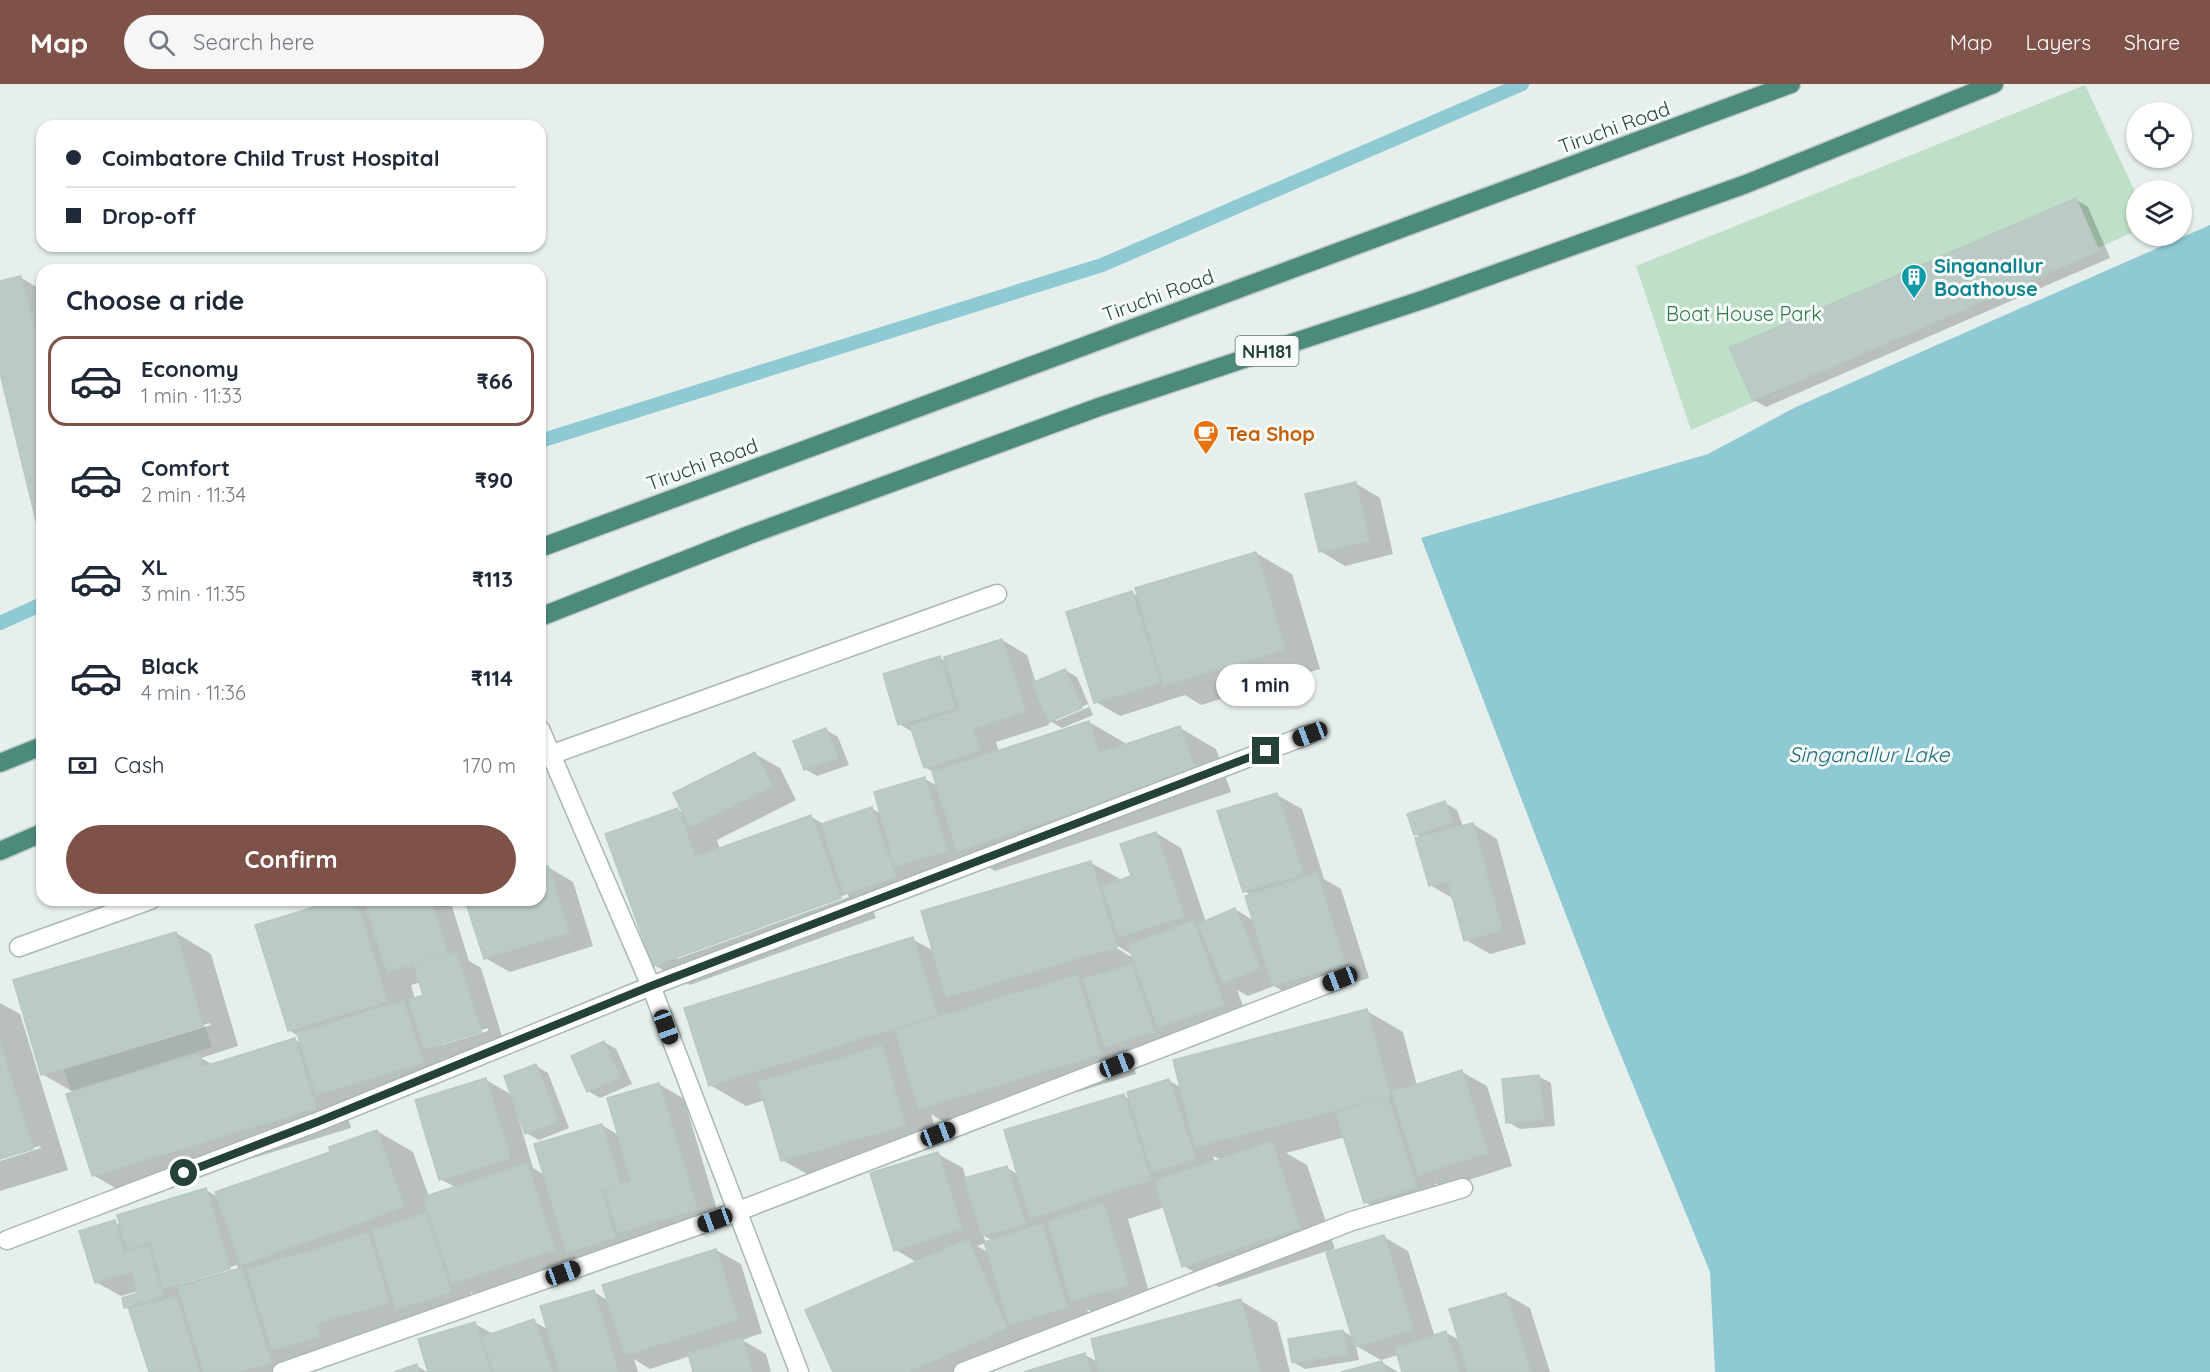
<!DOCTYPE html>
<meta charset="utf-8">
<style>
:root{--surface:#fff;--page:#f6f6f7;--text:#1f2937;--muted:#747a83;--line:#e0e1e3;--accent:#7f5249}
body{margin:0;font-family:Quicksand,sans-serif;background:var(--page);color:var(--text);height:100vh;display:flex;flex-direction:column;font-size:22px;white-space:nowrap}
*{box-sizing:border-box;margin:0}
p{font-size:20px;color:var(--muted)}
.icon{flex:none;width:33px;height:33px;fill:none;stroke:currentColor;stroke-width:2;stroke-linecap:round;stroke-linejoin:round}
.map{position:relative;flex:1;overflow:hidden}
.side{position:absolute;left:36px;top:180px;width:510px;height:642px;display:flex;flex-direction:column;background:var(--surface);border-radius:18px;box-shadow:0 2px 4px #0004}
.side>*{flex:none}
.hud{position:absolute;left:36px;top:36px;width:510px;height:132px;border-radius:18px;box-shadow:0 2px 4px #0004;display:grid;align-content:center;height:132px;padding:0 30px;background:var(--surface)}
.controls{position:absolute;left:2126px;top:18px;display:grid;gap:12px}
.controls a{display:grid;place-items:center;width:66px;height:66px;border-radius:50%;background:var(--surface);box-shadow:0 2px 4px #0004;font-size:30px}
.end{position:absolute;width:27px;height:27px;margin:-14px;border:8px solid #24423a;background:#fff;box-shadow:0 0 0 3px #fff}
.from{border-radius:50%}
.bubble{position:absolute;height:42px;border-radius:21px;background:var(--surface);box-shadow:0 2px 4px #0004;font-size:20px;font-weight:800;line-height:42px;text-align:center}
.car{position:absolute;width:18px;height:36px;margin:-18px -9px;border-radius:8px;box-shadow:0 0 4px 2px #0007;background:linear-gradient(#222 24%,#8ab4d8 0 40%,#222 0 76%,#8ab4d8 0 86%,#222 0)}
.hud b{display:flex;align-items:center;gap:21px;height:57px;font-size:22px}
.hud b+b{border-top:2px solid var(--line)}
.hud i{width:15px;height:15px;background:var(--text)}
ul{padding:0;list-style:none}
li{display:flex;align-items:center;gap:18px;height:90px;margin:0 12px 9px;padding:0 18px;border:3px solid transparent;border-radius:18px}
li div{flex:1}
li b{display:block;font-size:22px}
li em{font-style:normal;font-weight:800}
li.selected{border-color:var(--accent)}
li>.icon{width:54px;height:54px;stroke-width:1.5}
h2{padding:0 30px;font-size:27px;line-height:72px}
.pay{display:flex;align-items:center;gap:15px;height:66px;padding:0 30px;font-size:22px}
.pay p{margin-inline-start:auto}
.action{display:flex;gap:12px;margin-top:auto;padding:12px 30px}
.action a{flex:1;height:69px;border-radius:36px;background:var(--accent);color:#fff;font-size:24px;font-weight:800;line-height:69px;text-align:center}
header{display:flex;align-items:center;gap:36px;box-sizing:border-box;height:84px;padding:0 30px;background:var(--accent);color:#fff}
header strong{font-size:28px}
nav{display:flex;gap:33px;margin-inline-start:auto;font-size:21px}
.search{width:420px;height:54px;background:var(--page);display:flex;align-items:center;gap:15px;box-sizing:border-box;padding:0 21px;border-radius:33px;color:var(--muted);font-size:22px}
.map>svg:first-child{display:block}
.built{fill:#d4dfda}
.green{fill:#bfe0c8}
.water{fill:#8ec9d4}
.shadow{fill:#0003;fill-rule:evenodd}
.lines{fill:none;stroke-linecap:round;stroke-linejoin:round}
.stream{stroke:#8ec9d4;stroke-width:14}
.building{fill:#bbcac4;stroke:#b8c9c2;stroke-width:1.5}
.minor-casing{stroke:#a8b8b2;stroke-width:21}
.trunk-casing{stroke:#c2cac8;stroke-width:21}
.minor{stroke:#fff;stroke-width:18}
.trunk{stroke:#4c8a7c;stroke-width:18}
.route{stroke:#24423a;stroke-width:8}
.labels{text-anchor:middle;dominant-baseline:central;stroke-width:6;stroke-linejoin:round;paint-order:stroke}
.shield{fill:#f7fbf9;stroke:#637a73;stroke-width:1.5}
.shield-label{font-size:18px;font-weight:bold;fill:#24423a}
.street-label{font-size:20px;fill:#24423a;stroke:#f7fbf9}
.culture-label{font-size:20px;font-weight:bold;fill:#0d838f;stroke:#f7fbf9;text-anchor:start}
.park-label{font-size:20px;fill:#2d7a4b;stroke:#f7fbf9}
.food-label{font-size:20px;font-weight:bold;fill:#c56008;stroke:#f7fbf9;text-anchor:start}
.water-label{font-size:21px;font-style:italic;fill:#1c6f80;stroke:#f7fbf9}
</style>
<header>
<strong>Map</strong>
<div class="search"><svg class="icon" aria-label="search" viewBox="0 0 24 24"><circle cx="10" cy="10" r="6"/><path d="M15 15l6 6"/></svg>Search here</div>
<nav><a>Map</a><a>Layers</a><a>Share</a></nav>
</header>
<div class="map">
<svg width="2210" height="1288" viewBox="0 0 2210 1288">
<rect width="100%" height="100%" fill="#e6efeb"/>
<!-- built -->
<polygon class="built" points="175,858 212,963 71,1007 39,907"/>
<!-- green -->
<polygon class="green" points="2085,1 2136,110 2136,147 1691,346 1636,182"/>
<!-- water -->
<polygon class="water" points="2210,141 2210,1288 1715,1288 1710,1188 1606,935 1421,454 1708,370 1796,323"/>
<!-- shadow -->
<g class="shadow">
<polygon points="2076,116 2088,123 2110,174 1766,323 1754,316"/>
<polygon points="21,194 42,206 42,449 0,283 0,199"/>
<polygon points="1355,399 1380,414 1393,470 1345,482 1320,467"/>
<polygon points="1256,469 1292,490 1320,585 1201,621 1185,611 1120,632 1096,618 1132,509 1139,513"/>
<path d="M1002,556L1027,571L1036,599L1065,586L1077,593L1093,631L1062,644L1048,636L1049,641L996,658L999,668L1089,638L1125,659L1126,662L1180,644L1216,665L1231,708L995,787L968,771L971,781L921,795L914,791L920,807L872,823L876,834L690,901L654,881L678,726L685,730L755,670L780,684L796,716L717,756L720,766L811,733L825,741L872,725L882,730L925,695L938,702L933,688L925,683L913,648L899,640L940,574L947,578ZM1088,620L1089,623L1056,637V634ZM848,810L849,813L677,875V871Z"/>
<polygon points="826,646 838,653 849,681 817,692 805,685"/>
<path d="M1277,711L1302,725L1324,795L1341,805L1369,894L1299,916L1274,902L1248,912L1237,906L1248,935L1132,976L1136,990L956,1045L931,1030L940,1061L818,1096L782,1076L765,1016L746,1022L710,1001L912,855L934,867L1091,779L1122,796L1132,793L1156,749L1181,764L1206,838L1235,825L1254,837L1251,811L1244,807ZM1111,858L1133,871V874L1110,860Z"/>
<polygon points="1445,719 1457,726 1463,743 1473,740 1497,755 1526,860 1490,870 1466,856 1454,815 1430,801 1423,754 1415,750"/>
<polygon points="548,783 573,798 593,862 510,888 485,874 467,816 540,816 540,786"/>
<path d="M342,816H360L367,820L365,816H450L469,877L481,884L505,962L450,979L442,974L447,992L345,1023L351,1044L129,1112L93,1091L75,1009L42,990L176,849L211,870L238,962L201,974L213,981L295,956L302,960L300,953L289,946ZM421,898L425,912L415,915L411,901ZM210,939L211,941L67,984V981ZM488,944V947L442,961V958Z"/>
<polygon points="0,919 20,930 68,1086 0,1107 0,1077 41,1064 40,1062 0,1074"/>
<path d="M1367,927L1403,948L1417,1002L1462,988L1487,1002L1512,1082L1444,1104L1435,1099L1441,1116L1390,1132L1365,1118L1345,1053L1286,1069L1307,1081L1335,1165L1329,1167L1330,1169L1384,1153L1408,1167L1435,1253L1446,1249L1461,1257L1505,1210L1530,1224L1550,1288H1404L1398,1271L1381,1276L1356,1262L1359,1276L1305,1285L1293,1278L1343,1247L1354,1254L1327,1167L1219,1203L1184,1182L1165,1123L1128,1135L1151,1215L1097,1231L1087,1225L1091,1237L1042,1265L989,1288H835L918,1179L896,1166L938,1070L963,1084L966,1095L1007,1084L1019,1091L1124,1012L1131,1016L1169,997L1182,1004ZM1213,1072L1222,1076L1215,1079ZM983,1151L993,1157L986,1159ZM986,1159L989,1169L977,1162Z"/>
<polygon points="604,958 616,965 632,1000 600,1014 588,1007"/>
<path d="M536,982L548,989L569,1044L539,1056L526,1049L518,1026H516L533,1084L546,1092L601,1041L619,1051L659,1000L684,1015L721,1139L489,1219L470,1208L474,1222L351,1260L355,1272L309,1286L289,1275L293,1288H150L131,1226L125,1223L140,1210L139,1207L121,1212L96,1198L115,1138L122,1142L206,1106L218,1113L332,1069L377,1047L413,1068L429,1113L457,1104L440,1095L486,996L512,1011ZM237,1181L238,1184L182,1200V1197Z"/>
<polygon points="1538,992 1551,999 1555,1042 1520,1045 1508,1038"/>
<polygon points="716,1166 741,1180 762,1249 742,1256 766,1270 771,1288 695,1288 690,1272 650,1285 634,1275 638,1288 429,1288 475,1240 493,1250 533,1237 549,1246 594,1208 609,1217"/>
<polygon points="1241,1217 1277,1238 1290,1288 1029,1288 1085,1271 1098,1278"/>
<polygon points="1381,1278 1398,1288 1347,1288"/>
<polygon points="417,1282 427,1288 399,1288"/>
</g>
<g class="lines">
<!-- stream -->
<g class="stream">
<polyline points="540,357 1102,181 1522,0"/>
<polyline points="0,539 42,520"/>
</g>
</g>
<!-- building -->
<g class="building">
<polygon points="2076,114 2099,167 1753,317 1729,264"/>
<polygon points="21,192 42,276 42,448 39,449 0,289 0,197"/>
<polygon points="1356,398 1369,457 1319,468 1305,410"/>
<polygon points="1256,468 1285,565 1164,601 1135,504"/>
<polygon points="1132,507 1160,598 1094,619 1066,528"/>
<polygon points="1002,555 1025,627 972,644 980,666 924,684 910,642 960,626 944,573"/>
<polygon points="940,572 955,624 898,641 883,590"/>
<polygon points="1065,585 1082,624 1049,638 1032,599"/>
<polygon points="1089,637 1099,669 1180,642 1196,688 957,767 932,688"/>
<polygon points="826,644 838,674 804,686 793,657"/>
<polygon points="755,668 772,702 690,743 673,709"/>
<polygon points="925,693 947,767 895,782 874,708"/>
<polygon points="1277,709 1303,790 1243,808 1217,727"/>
<polygon points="1445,717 1452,738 1414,751 1407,730"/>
<polygon points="872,723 896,793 844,810 821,740"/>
<polygon points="678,724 695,773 811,731 841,814 653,882 605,750"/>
<polygon points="1473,739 1502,846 1464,857 1448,797 1429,802 1415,754"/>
<polygon points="1156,748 1184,832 1119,853 1102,802 1131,792 1120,760"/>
<polygon points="1091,777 1117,863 946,913 921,827"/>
<polygon points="548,782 569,848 484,875 465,816 540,816 540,784"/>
<polygon points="1317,789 1345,880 1273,902 1245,812"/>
<polygon points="337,816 356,816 387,917 288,947 255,841"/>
<polygon points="364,816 431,816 447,869 387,888"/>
<polygon points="1235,824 1260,884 1223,899 1198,840"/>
<polygon points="1193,837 1224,921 1158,944 1128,861"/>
<polygon points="176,848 203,942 41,991 13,896"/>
<polygon points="913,853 937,931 709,1002 684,924"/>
<polygon points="456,868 481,948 424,965 409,916 423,911 414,881"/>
<polygon points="1132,880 1154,948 1105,963 1083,895"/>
<polygon points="1077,891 1101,970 919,1025 895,946"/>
<polygon points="404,917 423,978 316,1011 297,949"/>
<polygon points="1367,925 1390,1012 1195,1063 1173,976"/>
<polygon points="295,954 316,1024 92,1092 66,1010 198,970 202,983"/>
<polygon points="604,957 620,993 587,1008 571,972"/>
<polygon points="0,959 33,1065 0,1075"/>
<polygon points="882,962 905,1041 781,1077 758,998"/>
<polygon points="536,980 558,1037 525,1050 504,992"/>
<polygon points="1462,986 1488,1069 1418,1091 1392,1008"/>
<polygon points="1539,991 1544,1035 1506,1039 1502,995"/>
<polygon points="486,994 510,1074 439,1096 415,1016"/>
<polygon points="1169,995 1195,1074 1152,1088 1127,1008"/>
<polygon points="659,999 697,1125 618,1149 604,1105 631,1097 607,1014"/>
<polygon points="1124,1010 1151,1096 1030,1134 1004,1046"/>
<polygon points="1388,1013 1417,1103 1364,1119 1336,1029"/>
<polygon points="602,1040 620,1099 601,1105 615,1153 567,1168 534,1060"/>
<polygon points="377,1046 404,1123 241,1181 215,1108 330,1068 329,1063"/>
<polygon points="1272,1058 1300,1144 1182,1183 1155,1097"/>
<polygon points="938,1068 962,1145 894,1167 870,1089"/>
<polygon points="527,1079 555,1165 452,1199 423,1113"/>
<polygon points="1007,1082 1025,1140 982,1152 964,1094"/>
<polygon points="206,1104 230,1185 164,1204 150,1158 127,1165 117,1131"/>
<polygon points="1104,1120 1128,1201 1071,1217 1048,1137"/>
<polygon points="426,1129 451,1208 396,1225 372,1146"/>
<polygon points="115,1136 124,1169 148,1162 163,1212 124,1224 122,1214 138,1209 132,1188 95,1199 79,1147"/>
<polygon points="1042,1140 1067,1223 1010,1241 984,1158"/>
<polygon points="368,1149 389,1218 316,1240 320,1252 272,1266 247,1186"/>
<polygon points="1384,1151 1413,1245 1355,1263 1326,1169"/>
<polygon points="968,1155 1007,1244 907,1288 833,1288 805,1226"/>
<polygon points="716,1165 738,1235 625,1271 602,1201"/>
<polygon points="242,1184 271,1278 239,1288 204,1288 178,1204"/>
<polygon points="594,1206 618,1288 560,1288 540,1222"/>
<polygon points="1506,1209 1530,1286 1523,1288 1468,1288 1449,1225"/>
<polygon points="176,1212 199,1288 149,1288 129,1226"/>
<polygon points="1241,1215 1260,1288 1099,1288 1091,1255"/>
<polygon points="534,1235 552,1288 494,1288 482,1253"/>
<polygon points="475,1238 490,1288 428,1288 418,1255"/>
<polygon points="1343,1246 1347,1270 1292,1279 1288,1255"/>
<polygon points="1446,1247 1459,1288 1402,1288 1395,1264"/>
<polygon points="742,1254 752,1288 693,1288 688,1269"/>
<polygon points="1085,1269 1091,1288 1024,1288"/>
<polygon points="1382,1277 1385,1288 1341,1288"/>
<polygon points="417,1280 419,1288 394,1288"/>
</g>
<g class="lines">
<defs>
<g id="minor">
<polyline points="540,645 651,902 799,1288"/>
<polyline points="542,674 997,510"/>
<polyline points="19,863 150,816"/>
<polyline points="7,1156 317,1038 651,902 1310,650"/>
<polyline points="282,1288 736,1128 1340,895"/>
<polyline points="963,1288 1352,1137 1463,1104"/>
</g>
<g id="trunk">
<polyline points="540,464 1791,0"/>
<polyline points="540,533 749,451 1099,323 1425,215 1746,100 1994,0"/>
<polyline points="0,679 42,662"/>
<polyline points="0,767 42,749"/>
</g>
</defs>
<!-- minor casing -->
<use href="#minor" class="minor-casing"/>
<!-- trunk casing -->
<use href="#trunk" class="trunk-casing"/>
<!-- minor -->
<use href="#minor" class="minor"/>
<!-- trunk -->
<use href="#trunk" class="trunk"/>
</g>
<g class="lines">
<!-- route -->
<polyline class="route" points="184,1089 317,1038 651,902 1266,667"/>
</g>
<!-- icons -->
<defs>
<symbol id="building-pin" viewBox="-11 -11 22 30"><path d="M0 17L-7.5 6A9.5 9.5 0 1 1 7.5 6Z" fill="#0f9aa8" stroke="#f7fbf9"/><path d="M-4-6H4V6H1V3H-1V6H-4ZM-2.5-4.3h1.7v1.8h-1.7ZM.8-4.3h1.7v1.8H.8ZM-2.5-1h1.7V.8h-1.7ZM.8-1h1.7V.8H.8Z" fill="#fff"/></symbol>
<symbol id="cafe-pin" viewBox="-11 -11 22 30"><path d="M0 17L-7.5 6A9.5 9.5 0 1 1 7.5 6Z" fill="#e8710a" stroke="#f7fbf9"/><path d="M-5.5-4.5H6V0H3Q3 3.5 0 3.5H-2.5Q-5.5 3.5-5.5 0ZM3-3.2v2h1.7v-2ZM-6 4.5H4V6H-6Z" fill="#fff"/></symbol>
</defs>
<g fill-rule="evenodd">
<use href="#building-pin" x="1899" y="178" width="30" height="40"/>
<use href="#cafe-pin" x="1191" y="334" width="30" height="40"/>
</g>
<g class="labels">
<!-- shield labels -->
<rect class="shield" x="1235.5" y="252" width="63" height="30" rx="4.5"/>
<g class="shield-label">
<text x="1267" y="267">NH181</text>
</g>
<!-- street labels -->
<g class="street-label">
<text transform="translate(1614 43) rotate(-20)">Tiruchi Road</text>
<text transform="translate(1158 211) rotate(-20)">Tiruchi Road</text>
<text transform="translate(702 380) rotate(-20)">Tiruchi Road</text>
</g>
<!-- culture labels -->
<g class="culture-label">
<text x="1934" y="181">Singanallur<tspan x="1934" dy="23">Boathouse</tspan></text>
</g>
<!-- park labels -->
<g class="park-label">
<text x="1744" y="229">Boat House Park</text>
</g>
<!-- food labels -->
<g class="food-label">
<text x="1226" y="349">Tea Shop</text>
</g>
<!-- water labels -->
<g class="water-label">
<text x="1869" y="670">Singanallur Lake</text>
</g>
</g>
</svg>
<div class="controls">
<a><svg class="icon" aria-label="locate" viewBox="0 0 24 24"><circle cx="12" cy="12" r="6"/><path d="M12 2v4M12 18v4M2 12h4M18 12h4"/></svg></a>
<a><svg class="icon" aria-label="layers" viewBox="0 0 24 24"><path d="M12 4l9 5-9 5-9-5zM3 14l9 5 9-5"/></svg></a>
</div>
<i class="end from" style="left:184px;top:1089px"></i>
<i class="end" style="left:1266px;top:667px"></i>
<div class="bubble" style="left:1216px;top:580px;width:99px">1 min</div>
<i class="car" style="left:1310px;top:650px;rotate:249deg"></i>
<i class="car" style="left:1340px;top:895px;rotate:249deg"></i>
<i class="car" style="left:666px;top:943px;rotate:160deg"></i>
<i class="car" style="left:1117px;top:981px;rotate:69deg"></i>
<i class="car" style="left:938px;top:1050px;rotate:69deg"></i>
<i class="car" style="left:715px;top:1136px;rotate:250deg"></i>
<i class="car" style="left:563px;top:1189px;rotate:70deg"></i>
<div class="hud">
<b><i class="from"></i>Coimbatore Child Trust Hospital</b>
<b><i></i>Drop-off</b>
</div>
<section class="side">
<h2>Choose a ride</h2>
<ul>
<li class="selected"><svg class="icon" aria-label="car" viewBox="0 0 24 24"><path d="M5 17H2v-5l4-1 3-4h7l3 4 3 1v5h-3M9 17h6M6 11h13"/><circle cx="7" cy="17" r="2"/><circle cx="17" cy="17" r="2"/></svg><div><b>Economy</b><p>1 min · 11:33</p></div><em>₹66</em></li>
<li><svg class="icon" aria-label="car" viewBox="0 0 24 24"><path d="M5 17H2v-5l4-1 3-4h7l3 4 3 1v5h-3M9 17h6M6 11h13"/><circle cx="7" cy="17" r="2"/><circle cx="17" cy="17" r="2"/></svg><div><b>Comfort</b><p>2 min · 11:34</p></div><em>₹90</em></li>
<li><svg class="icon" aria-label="car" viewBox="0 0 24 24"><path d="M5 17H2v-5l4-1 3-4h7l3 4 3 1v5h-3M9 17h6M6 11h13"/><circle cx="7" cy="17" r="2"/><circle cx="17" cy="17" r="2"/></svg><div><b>XL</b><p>3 min · 11:35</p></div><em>₹113</em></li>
<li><svg class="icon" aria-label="car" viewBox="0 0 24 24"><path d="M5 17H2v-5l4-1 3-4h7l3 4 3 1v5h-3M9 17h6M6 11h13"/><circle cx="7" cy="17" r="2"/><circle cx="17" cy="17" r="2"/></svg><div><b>Black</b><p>4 min · 11:36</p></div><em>₹114</em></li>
</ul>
<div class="pay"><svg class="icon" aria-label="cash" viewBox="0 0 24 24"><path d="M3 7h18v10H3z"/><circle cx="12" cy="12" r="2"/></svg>Cash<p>170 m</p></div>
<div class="action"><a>Confirm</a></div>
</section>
</div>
